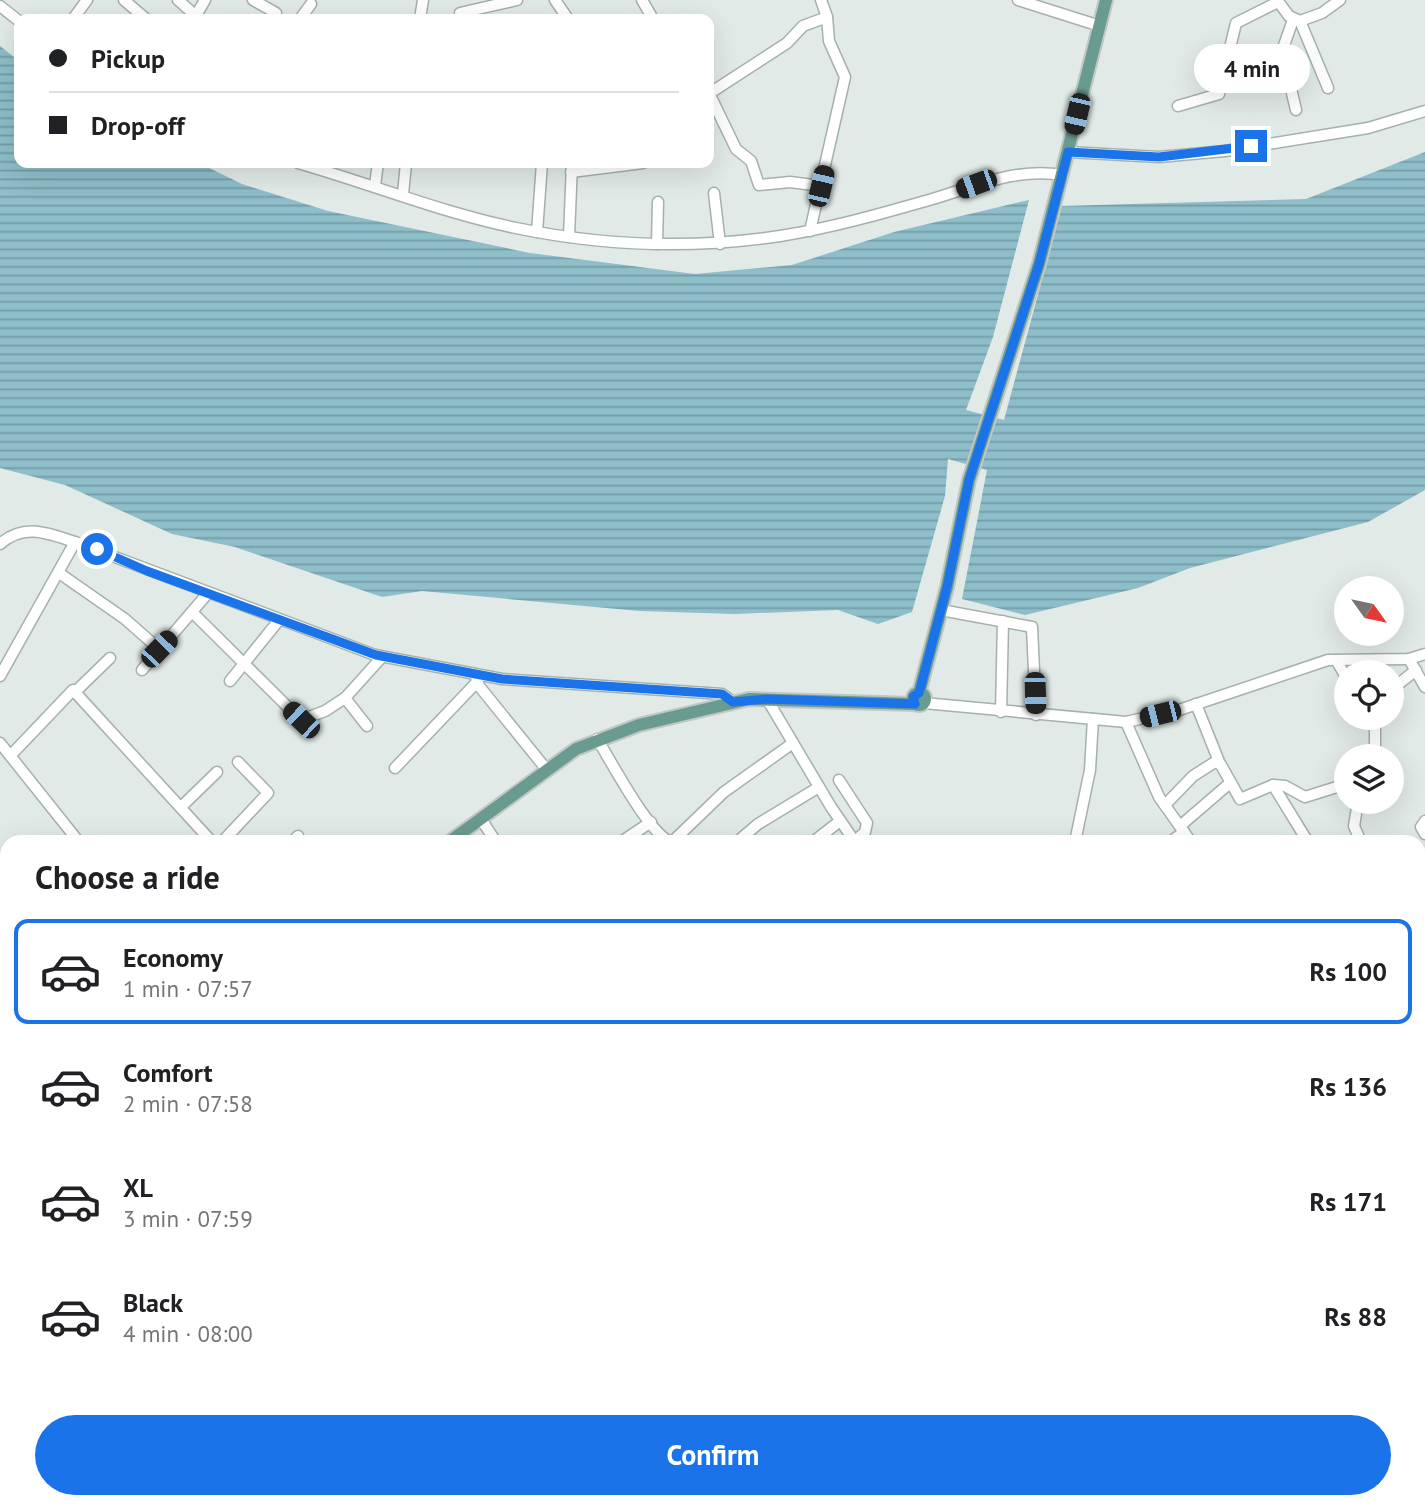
<!DOCTYPE html>
<meta charset="utf-8">
<style>
:root{--surface:#fff;--page:#f6f6f6;--text:#202124;--muted:#757577;--line:#e0e0e0;--accent:#1a73e8}
body{margin:0;font-family:"PT Sans",sans-serif;background:var(--page);color:var(--text);height:100vh;display:flex;flex-direction:column;font-size:26px;white-space:nowrap}
*{box-sizing:border-box;margin:0}
p{font-size:23px;color:var(--muted)}
.icon{flex:none;width:38px;height:38px;fill:none;stroke:currentColor;stroke-width:2;stroke-linecap:round;stroke-linejoin:round}
.map{position:relative;flex:1;overflow:hidden}
.sheet{position:absolute;left:0px;top:835px;width:1426px;height:674px;display:flex;flex-direction:column;background:var(--surface);border-radius:21px 21px 0 0;box-shadow:0 7px 28px #0002}
.sheet>*{flex:none}
.guide{position:absolute;left:14px;top:14px;width:700px;height:154px;border-radius:14px;box-shadow:0 7px 28px #0002;display:grid;align-content:center;height:154px;padding:0 35px;background:var(--surface)}
.needle{width:46px;rotate:123deg}
.tools{position:absolute;left:1334px;top:576px;display:grid;gap:14px}
.tools a{display:grid;place-items:center;width:70px;height:70px;border-radius:50%;background:var(--surface);box-shadow:0 7px 28px #0002;font-size:35px}
.end{position:absolute;width:32px;height:32px;margin:-16px;border:9px solid #1a73e8;background:#fff;box-shadow:0 0 0 4px #fff}
.from{border-radius:50%}
.bubble{position:absolute;height:49px;border-radius:24px;background:var(--surface);box-shadow:0 7px 28px #0002;font-size:23px;font-weight:700;line-height:49px;text-align:center}
.car{position:absolute;width:21px;height:42px;margin:-21px -10px;border-radius:9px;box-shadow:0 0 5px 2px #0007;background:linear-gradient(#222 24%,#8ab4d8 0 40%,#222 0 76%,#8ab4d8 0 86%,#222 0)}
.guide b{display:flex;align-items:center;gap:24px;height:66px;font-size:26px}
.guide b+b{border-top:2px solid var(--line)}
.guide i{width:18px;height:18px;background:var(--text)}
ul{padding:0;list-style:none}
li{display:flex;align-items:center;gap:21px;height:105px;margin:0 14px 10px;padding:0 21px;border:4px solid transparent;border-radius:14px}
li div{flex:1}
li b{display:block;font-size:26px}
li em{font-style:normal;font-weight:700}
li.current{border-color:var(--accent)}
li>.icon{width:63px;height:63px;stroke-width:1.5}
h2{padding:0 35px;font-size:32px;line-height:84px}
.primary-button{display:flex;gap:14px;margin-top:auto;padding:14px 35px}
.primary-button a{flex:1;height:80px;border-radius:42px;background:var(--accent);color:#fff;font-size:28px;font-weight:700;line-height:80px;text-align:center}
.map>svg:first-child{display:block}
.water{fill:url(#water-rules)}
.lines{fill:none;stroke-linecap:round;stroke-linejoin:round}
.minor-casing{stroke:#a4b1ad;stroke-width:13}
.major-casing{stroke:#c1c7c6;stroke-width:16}
.highway-casing{stroke:#c1c7c6;stroke-width:18}
.minor{stroke:#fff;stroke-width:10}
.major{stroke:#6a9b90;stroke-width:12}
.highway{stroke:#32625a;stroke-width:14}
.route{stroke:#1a73e8;stroke-width:9}
</style>
<div class="map">
<svg width="1425" height="1508" viewBox="0 0 1425 1508">
<defs>
<pattern id="water-rules" width="6" height="5" patternUnits="userSpaceOnUse" patternTransform="scale(1.75)"><rect width="6" height="5" fill="#8ebeca"/><path d="M0 2.5h6" fill="none" stroke="#749ba5"/></pattern>
</defs>
<rect width="100%" height="100%" fill="#e1eae6"/>
<!-- water -->
<polygon class="water" points="0,46 19,61 19,163 199,163 242,184 328,211 530,253 695,274 792,265 894,232 1029,200 993,337 966,410 1004,420 1062,206 1306,199 1425,152 1425,490 1368,522 1190,568 1138,588 1025,615 962,599 987,470 948,459 945,496 912,612 878,624 838,610 735,614 639,611 422,591 382,597 235,547 172,534 65,485 0,468"/>
<g class="lines">
<defs>
<g id="minor">
<polyline points="124,0 146,19"/>
<polyline points="178,0 196,16"/>
<polyline points="253,0 276,13"/>
<polyline points="555,0 568,19"/>
<polyline points="642,0 653,19"/>
<polyline points="1018,0 1100,26"/>
<polyline points="1277,0 1289,16 1300,21 1322,13 1340,0"/>
<polyline points="0,6 19,21"/>
<polyline points="460,13 517,0"/>
<polyline points="73,19 87,0"/>
<polyline points="194,19 205,0"/>
<polyline points="300,19 311,4"/>
<polyline points="420,19 423,0"/>
<polyline points="1293,20 1282,51 1296,110"/>
<polyline points="1300,21 1328,88"/>
<polyline points="709,93 736,149 751,161 759,185 790,182 821,186"/>
<polyline points="710,93 787,43 803,26 827,17"/>
<polyline points="1178,106 1219,94 1236,23 1278,2"/>
<polyline points="1068,152 1159,157 1225,151 1368,128 1425,111"/>
<path d="M298,163C371,184 443,213 516,228C603,246 693,249 780,236C831,228 880,214 929,200C974,187 1015,167 1063,175"/>
<polyline points="571,172 643,163"/>
<polyline points="375,185 378,163"/>
<polyline points="714,193 720,244"/>
<polyline points="403,194 406,163"/>
<polyline points="810,231 845,77 829,41 827,17 821,0"/>
<polyline points="537,232 542,163"/>
<polyline points="569,237 572,163"/>
<polyline points="657,244 658,202"/>
<path d="M0,544C24,523 47,533 75,542L375,655L502,679L722,694L733,702"/>
<polyline points="59,573 125,619 159,649"/>
<polyline points="941,610 1032,627 1036,715"/>
<polyline points="193,613 301,720 325,711 345,698"/>
<polyline points="1409,659 1425,687"/>
<polyline points="1336,660 1346,677"/>
<polyline points="142,670 208,593"/>
<polyline points="475,674 479,686 547,770"/>
<polyline points="0,676 75,542"/>
<polyline points="230,681 279,620"/>
<polyline points="1391,690 1416,670"/>
<polyline points="76,691 110,658"/>
<polyline points="767,699 831,807 855,842"/>
<polyline points="924,703 1126,722 1179,710 1328,660 1409,659 1425,654"/>
<polyline points="1196,704 1220,764"/>
<polyline points="1001,712 1003,621"/>
<polyline points="1370,718 1375,728 1375,756"/>
<polyline points="1126,722 1159,797 1191,842"/>
<polyline points="367,726 345,698 382,657"/>
<path d="M597,739C610,759 651,838 672,842L724,792L793,743"/>
<polyline points="0,743 79,842"/>
<polyline points="11,755 73,690 212,842"/>
<polyline points="395,768 477,682"/>
<polyline points="839,780 867,823 865,832 855,841"/>
<polyline points="1273,785 1308,842"/>
<polyline points="1358,802 1354,826 1361,842"/>
<polyline points="1165,805 1193,776 1215,762 1221,765 1240,799 1273,785 1285,786 1305,797 1340,786 1346,788"/>
<polyline points="182,806 217,772"/>
<polyline points="481,819 496,842"/>
<polyline points="1425,821 1421,827 1425,834"/>
<polyline points="1180,826 1230,783"/>
<polyline points="222,842 268,793 238,762"/>
<polyline points="292,842 298,836"/>
<polyline points="621,842 651,822"/>
<polyline points="737,842 758,824 819,787"/>
<polyline points="813,842 840,821"/>
<polyline points="1075,842 1090,770 1093,719"/>
<polyline points="1170,842 1184,832"/>
<polyline points="1419,870 1425,865"/>
<polyline points="0,871 3,868 7,875"/>
<polyline points="1419,956 1425,950"/>
<polyline points="1419,1067 1425,1087"/>
<polyline points="1419,1112 1425,1114"/>
<polyline points="1419,1149 1425,1152"/>
<polyline points="1419,1240 1425,1239"/>
<polyline points="0,1446 7,1437"/>
<polyline points="309,1502 314,1508"/>
<polyline points="373,1502 378,1508"/>
<polyline points="444,1502 448,1508"/>
<polyline points="517,1502 523,1508"/>
<polyline points="732,1502 738,1508"/>
<polyline points="920,1502 925,1508"/>
<polyline points="1001,1502 1006,1508"/>
<polyline points="1031,1502 1036,1508"/>
<polyline points="1267,1502 1268,1508"/>
<polyline points="1347,1502 1350,1508"/>
<polyline points="1396,1502 1400,1508"/>
<polyline points="60,1508 68,1502"/>
<polyline points="334,1508 344,1502"/>
<polyline points="586,1508 592,1502"/>
<polyline points="672,1508 678,1502"/>
<polyline points="887,1508 895,1502"/>
</g>
<g id="major">
<circle cx="919" cy="699" r="6"/>
<polyline points="919,693 947,587 969,480 1039,264 1106,0"/>
<polyline points="449,842 576,749 639,725 749,699 915,704"/>
<polyline points="0,1064 7,1061"/>
</g>
<g id="highway">
<polyline points="0,1327 7,1335"/>
<polyline points="164,1502 170,1508"/>
</g>
</defs>
<!-- minor casing -->
<use href="#minor" class="minor-casing"/>
<!-- major casing -->
<use href="#major" class="major-casing"/>
<!-- highway casing -->
<use href="#highway" class="highway-casing"/>
<!-- minor -->
<use href="#minor" class="minor"/>
<!-- major -->
<use href="#major" class="major"/>
<!-- highway -->
<use href="#highway" class="highway"/>
</g>
<g class="lines">
<!-- route -->
<polyline class="route" points="97,549 147,571 376,655 502,679 722,694 733,702 767,699 915,704 913,697 919,693 947,587 969,480 1039,264 1068,152 1159,157 1251,146"/>
</g>
</svg>
<div class="tools">
<a><svg class="needle" viewBox="-14 -14 28 28"><path d="M0-13l5 13h-10z" fill="#e53935"/><path d="M0 13l5-13h-10z" fill="#757577"/></svg></a>
<a><svg class="icon" aria-label="locate" viewBox="0 0 24 24"><circle cx="12" cy="12" r="6"/><path d="M12 2v4M12 18v4M2 12h4M18 12h4"/></svg></a>
<a><svg class="icon" aria-label="layers" viewBox="0 0 24 24"><path d="M12 4l9 5-9 5-9-5zM3 14l9 5 9-5"/></svg></a>
</div>
<i class="end from" style="left:97px;top:549px"></i>
<i class="end" style="left:1251px;top:146px"></i>
<div class="bubble" style="left:1194px;top:44px;width:116px">4 min</div>
<i class="car" style="left:1077px;top:114px;rotate:193deg"></i>
<i class="car" style="left:976px;top:184px;rotate:250deg"></i>
<i class="car" style="left:821px;top:186px;rotate:13deg"></i>
<i class="car" style="left:159px;top:649px;rotate:44deg"></i>
<i class="car" style="left:1035px;top:693px;rotate:178deg"></i>
<i class="car" style="left:1160px;top:714px;rotate:256deg"></i>
<i class="car" style="left:301px;top:720px;rotate:314deg"></i>
<div class="guide">
<b><i class="from"></i>Pickup</b>
<b><i></i>Drop-off</b>
</div>
<section class="sheet">
<h2>Choose a ride</h2>
<ul>
<li class="current"><svg class="icon" aria-label="car" viewBox="0 0 24 24"><path d="M5 17H2v-5l4-1 3-4h7l3 4 3 1v5h-3M9 17h6M6 11h13"/><circle cx="7" cy="17" r="2"/><circle cx="17" cy="17" r="2"/></svg><div><b>Economy</b><p>1 min · 07:57</p></div><em>Rs 100</em></li>
<li><svg class="icon" aria-label="car" viewBox="0 0 24 24"><path d="M5 17H2v-5l4-1 3-4h7l3 4 3 1v5h-3M9 17h6M6 11h13"/><circle cx="7" cy="17" r="2"/><circle cx="17" cy="17" r="2"/></svg><div><b>Comfort</b><p>2 min · 07:58</p></div><em>Rs 136</em></li>
<li><svg class="icon" aria-label="car" viewBox="0 0 24 24"><path d="M5 17H2v-5l4-1 3-4h7l3 4 3 1v5h-3M9 17h6M6 11h13"/><circle cx="7" cy="17" r="2"/><circle cx="17" cy="17" r="2"/></svg><div><b>XL</b><p>3 min · 07:59</p></div><em>Rs 171</em></li>
<li><svg class="icon" aria-label="car" viewBox="0 0 24 24"><path d="M5 17H2v-5l4-1 3-4h7l3 4 3 1v5h-3M9 17h6M6 11h13"/><circle cx="7" cy="17" r="2"/><circle cx="17" cy="17" r="2"/></svg><div><b>Black</b><p>4 min · 08:00</p></div><em>Rs 88</em></li>
</ul>
<div class="primary-button"><a>Confirm</a></div>
</section>
</div>
